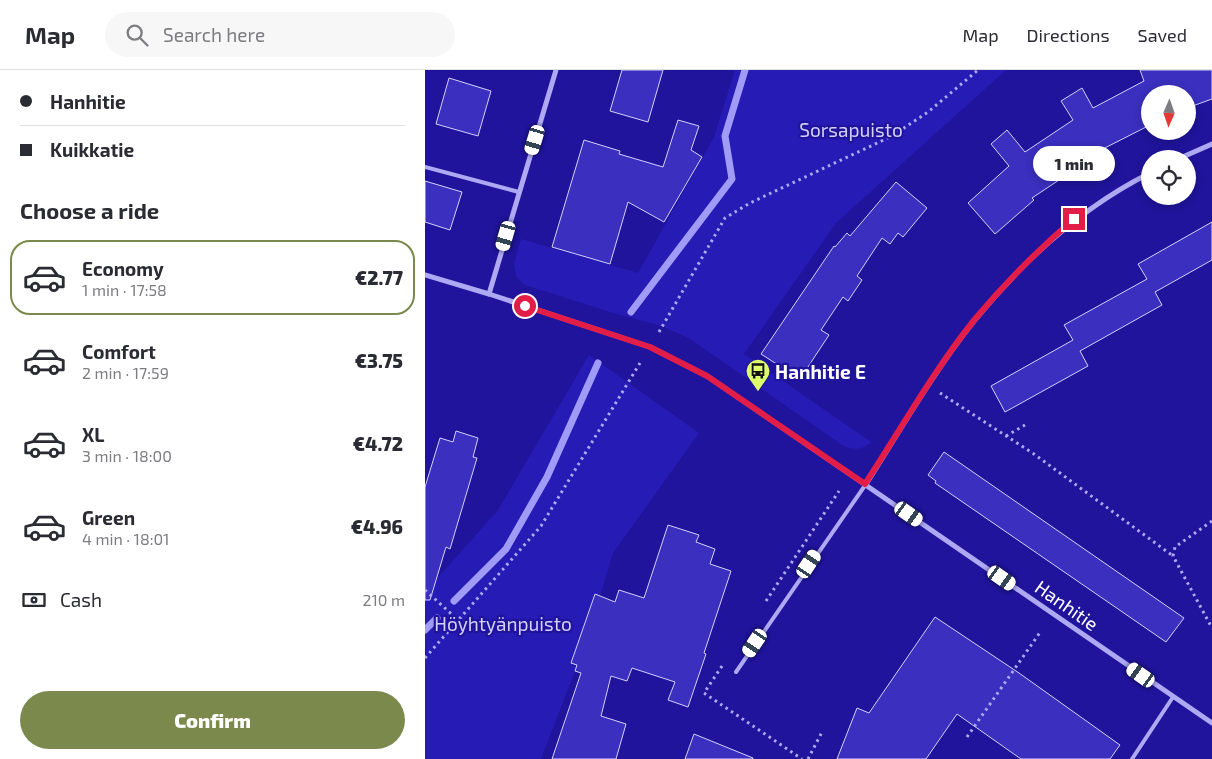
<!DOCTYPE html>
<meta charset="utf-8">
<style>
:root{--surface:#fff;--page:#f7f7f7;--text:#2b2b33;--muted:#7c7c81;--line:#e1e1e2;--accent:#7b8a4c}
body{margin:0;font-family:"Exo 2",sans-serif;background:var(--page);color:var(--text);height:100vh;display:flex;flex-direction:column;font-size:19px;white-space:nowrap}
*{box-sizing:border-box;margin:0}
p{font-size:16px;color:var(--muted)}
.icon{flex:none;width:28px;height:28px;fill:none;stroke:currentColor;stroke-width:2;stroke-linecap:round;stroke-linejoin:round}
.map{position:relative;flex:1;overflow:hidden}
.side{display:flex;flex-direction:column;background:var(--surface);width:425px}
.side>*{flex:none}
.top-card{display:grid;align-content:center;height:110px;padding:0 20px;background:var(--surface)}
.needle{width:32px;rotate:182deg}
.tools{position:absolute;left:716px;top:15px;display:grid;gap:10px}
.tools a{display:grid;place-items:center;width:55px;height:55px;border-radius:50%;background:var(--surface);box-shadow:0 2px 8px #0003;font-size:25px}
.end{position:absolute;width:22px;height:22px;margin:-11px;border:6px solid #e11d48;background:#fff;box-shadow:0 0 0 2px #fff}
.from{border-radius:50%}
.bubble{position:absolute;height:35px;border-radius:18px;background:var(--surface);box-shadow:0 2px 8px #0003;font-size:16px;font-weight:800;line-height:35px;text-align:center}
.car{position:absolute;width:15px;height:30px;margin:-15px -8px;border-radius:6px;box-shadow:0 0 4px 1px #0007;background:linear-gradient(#fff 24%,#345 0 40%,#fff 0 76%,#345 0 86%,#fff 0)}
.top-card b{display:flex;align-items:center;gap:18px;height:48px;font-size:19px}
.top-card b+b{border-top:1px solid var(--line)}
.top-card i{width:12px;height:12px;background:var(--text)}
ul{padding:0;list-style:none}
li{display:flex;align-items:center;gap:15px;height:75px;margin:0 10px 8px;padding:0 10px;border:2px solid transparent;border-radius:20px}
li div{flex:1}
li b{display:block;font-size:19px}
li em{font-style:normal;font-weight:800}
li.current{border-color:var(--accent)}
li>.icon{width:45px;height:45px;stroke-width:1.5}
h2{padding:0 20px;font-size:22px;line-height:60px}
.pay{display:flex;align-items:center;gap:12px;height:55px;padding:0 20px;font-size:19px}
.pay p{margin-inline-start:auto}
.action{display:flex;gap:10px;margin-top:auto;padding:10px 20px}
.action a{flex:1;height:58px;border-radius:30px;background:var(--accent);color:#fff;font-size:20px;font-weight:800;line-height:58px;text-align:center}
header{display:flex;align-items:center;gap:30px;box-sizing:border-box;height:70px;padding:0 25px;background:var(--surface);border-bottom:1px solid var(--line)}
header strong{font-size:24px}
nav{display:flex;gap:28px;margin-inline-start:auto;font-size:18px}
.search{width:350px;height:45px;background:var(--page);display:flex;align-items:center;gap:12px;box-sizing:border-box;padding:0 18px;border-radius:28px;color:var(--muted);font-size:19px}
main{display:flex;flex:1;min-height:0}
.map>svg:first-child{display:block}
.green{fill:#261cb5}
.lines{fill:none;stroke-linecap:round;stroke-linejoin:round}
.stream{stroke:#a09bf6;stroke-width:7}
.building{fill:#3a2fbe;stroke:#d3d1fd}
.path{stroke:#ada9f3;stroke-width:3;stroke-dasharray:2.5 4;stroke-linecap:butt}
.lane{stroke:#ada9f3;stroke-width:4}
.street{stroke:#ada9f3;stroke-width:5}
.route{stroke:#e11d48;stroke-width:6}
.labels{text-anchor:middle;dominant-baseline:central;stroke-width:4.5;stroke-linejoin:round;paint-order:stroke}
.park-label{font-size:19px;fill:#d3d1fd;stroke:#1f149b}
.poi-label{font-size:19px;font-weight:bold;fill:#fff;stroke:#1f149b;text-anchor:start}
.street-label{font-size:19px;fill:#fff;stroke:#1f149b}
</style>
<header>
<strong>Map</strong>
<div class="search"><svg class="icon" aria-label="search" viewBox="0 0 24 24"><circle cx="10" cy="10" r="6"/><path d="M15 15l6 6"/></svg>Search here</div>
<nav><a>Map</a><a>Directions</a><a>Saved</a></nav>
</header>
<main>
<section class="side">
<div class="top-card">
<b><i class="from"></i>Hanhitie</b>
<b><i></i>Kuikkatie</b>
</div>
<h2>Choose a ride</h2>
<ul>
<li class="current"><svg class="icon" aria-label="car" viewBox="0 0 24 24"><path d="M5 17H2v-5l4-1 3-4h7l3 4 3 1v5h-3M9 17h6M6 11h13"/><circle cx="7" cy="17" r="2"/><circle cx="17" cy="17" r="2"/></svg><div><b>Economy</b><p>1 min · 17:58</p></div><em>€2.77</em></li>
<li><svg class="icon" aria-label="car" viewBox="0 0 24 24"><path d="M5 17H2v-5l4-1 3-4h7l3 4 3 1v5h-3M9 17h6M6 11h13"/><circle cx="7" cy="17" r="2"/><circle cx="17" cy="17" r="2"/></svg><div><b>Comfort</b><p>2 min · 17:59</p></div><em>€3.75</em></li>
<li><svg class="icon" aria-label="car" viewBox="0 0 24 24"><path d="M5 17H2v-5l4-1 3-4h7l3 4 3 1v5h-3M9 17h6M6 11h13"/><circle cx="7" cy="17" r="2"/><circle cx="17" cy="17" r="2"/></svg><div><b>XL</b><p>3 min · 18:00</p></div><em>€4.72</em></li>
<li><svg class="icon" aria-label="car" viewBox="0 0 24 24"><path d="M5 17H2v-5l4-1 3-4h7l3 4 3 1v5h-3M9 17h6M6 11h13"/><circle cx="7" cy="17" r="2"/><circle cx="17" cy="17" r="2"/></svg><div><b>Green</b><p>4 min · 18:01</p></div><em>€4.96</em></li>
</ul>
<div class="pay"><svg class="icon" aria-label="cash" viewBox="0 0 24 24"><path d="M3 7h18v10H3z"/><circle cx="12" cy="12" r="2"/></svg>Cash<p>210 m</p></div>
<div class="action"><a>Confirm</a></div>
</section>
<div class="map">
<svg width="787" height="689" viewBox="0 0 787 689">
<rect width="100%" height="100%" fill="#1f149b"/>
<!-- green -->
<g class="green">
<path d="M310,0H581L411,153L319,284L446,372C437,380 429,381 417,375L264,268L236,256L185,242L100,215L91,206L89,193L96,169L213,203L289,67Z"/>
<polygon points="164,285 274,363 188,483 175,526 170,524 146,592 152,595 150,601 116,689 0,689 0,522 73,440"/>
</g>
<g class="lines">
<!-- stream -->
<g class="stream">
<polyline points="206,242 307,109 300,66 320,0"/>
<polyline points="29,531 81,479 122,407 173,293"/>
<polyline points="0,560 12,548"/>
</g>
</g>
<!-- building -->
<g class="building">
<polygon points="197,0 238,0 223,52 185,41"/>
<polygon points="715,0 787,0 787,29 762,38 762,24 725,24 725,55 668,84 670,86 607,128 609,130 570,164 543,133 584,96 566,74 582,60 600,82 648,50 636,31 657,18 668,38 719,11"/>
<polygon points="24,8 66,21 53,66 11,54"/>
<polygon points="253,50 274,56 266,80 277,87 239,152 203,132 185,194 127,177 159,70 195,81 194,84 238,97"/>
<polygon points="0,111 37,122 25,160 0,152"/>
<polygon points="471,112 502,138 478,167 473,163 465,174 457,168 432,206 437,210 423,231 418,227 396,260 404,265 375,309 336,284 409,176 410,177 422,163 425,166"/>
<polygon points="787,152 787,190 730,222 737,235 655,281 663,296 580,342 566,316 648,270 639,255 722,209 713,194"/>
<polygon points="31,361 53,368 48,387 52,388 25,479 21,477 5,530 0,530 0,417 15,368 28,372"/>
<polygon points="519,382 759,548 741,572 510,413 511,411 503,405"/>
<polygon points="243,455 274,465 271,472 290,479 285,494 306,501 279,583 281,584 263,637 243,630 250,612 207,598 202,611 186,606 176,646 201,654 191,689 127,689 156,603 150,601 152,595 146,593 170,524 190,532 194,520 219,528"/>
<polygon points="510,547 594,603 695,675 685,689 596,689 532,644 501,689 412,689 432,638 444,643"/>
<polygon points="269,664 328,688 328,689 260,689"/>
</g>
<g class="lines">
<!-- path -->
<g class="path">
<polyline points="234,262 300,148 325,133 467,66 503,42 553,0"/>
<polyline points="515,323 609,384 748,486"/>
<polyline points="581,366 600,355"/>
<polyline points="787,451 750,477 748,486 787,558"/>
<polyline points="0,520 33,550"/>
<polyline points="341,531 414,421"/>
<polyline points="0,588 116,456 215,293"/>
<polyline points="297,596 279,623 377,689"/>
<polyline points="542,667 616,561"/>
<polyline points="383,689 397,662"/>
</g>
<!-- lane -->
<g class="lane">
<polyline points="0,97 94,122"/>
<polyline points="311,602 441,414"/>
<polyline points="707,689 748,627"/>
</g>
<!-- street -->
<g class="street">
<polyline points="753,89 787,74"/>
<polyline points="0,205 64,224 225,277 282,306 787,653"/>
<polyline points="64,224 131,0"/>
<path d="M441,414C476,359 509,301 550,250C599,190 655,138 725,103"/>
</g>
</g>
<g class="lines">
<!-- route -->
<path class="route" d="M100,236L225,277L282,306L440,414C476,359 509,300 550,249C580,213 613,180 649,149"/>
</g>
<!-- icons -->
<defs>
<symbol id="bus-pin" viewBox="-11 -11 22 30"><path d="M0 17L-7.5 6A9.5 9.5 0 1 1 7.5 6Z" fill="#ddff6b" stroke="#1f149b"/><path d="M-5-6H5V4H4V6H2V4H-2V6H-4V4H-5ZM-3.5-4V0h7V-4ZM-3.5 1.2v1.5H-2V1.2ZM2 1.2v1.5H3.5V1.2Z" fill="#111"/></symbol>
</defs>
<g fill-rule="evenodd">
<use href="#bus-pin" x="319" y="287" width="28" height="38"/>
</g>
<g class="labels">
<!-- park labels -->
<g class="park-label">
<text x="426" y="59">Sorsapuisto</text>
<text x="78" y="553">Höyhtyänpuisto</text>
</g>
<!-- poi labels -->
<g class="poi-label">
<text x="350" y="301">Hanhitie E</text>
</g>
<!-- street labels -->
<g class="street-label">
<text transform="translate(642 535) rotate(35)">Hanhitie</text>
</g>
</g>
</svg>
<div class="tools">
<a><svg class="needle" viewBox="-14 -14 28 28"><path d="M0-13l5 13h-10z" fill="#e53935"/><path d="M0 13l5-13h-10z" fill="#7c7c81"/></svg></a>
<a><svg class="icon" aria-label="locate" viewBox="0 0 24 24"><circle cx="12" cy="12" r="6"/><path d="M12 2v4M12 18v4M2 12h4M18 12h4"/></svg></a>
</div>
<i class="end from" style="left:100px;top:236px"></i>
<i class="end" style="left:649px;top:149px"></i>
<div class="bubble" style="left:608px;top:76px;width:82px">1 min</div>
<i class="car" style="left:110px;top:70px;rotate:197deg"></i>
<i class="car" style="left:81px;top:166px;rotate:196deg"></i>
<i class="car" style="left:484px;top:444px;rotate:125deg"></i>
<i class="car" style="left:384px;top:494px;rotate:34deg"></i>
<i class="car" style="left:577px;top:508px;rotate:125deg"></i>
<i class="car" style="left:330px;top:573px;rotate:214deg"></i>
<i class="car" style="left:716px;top:605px;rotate:305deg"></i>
</div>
</main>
